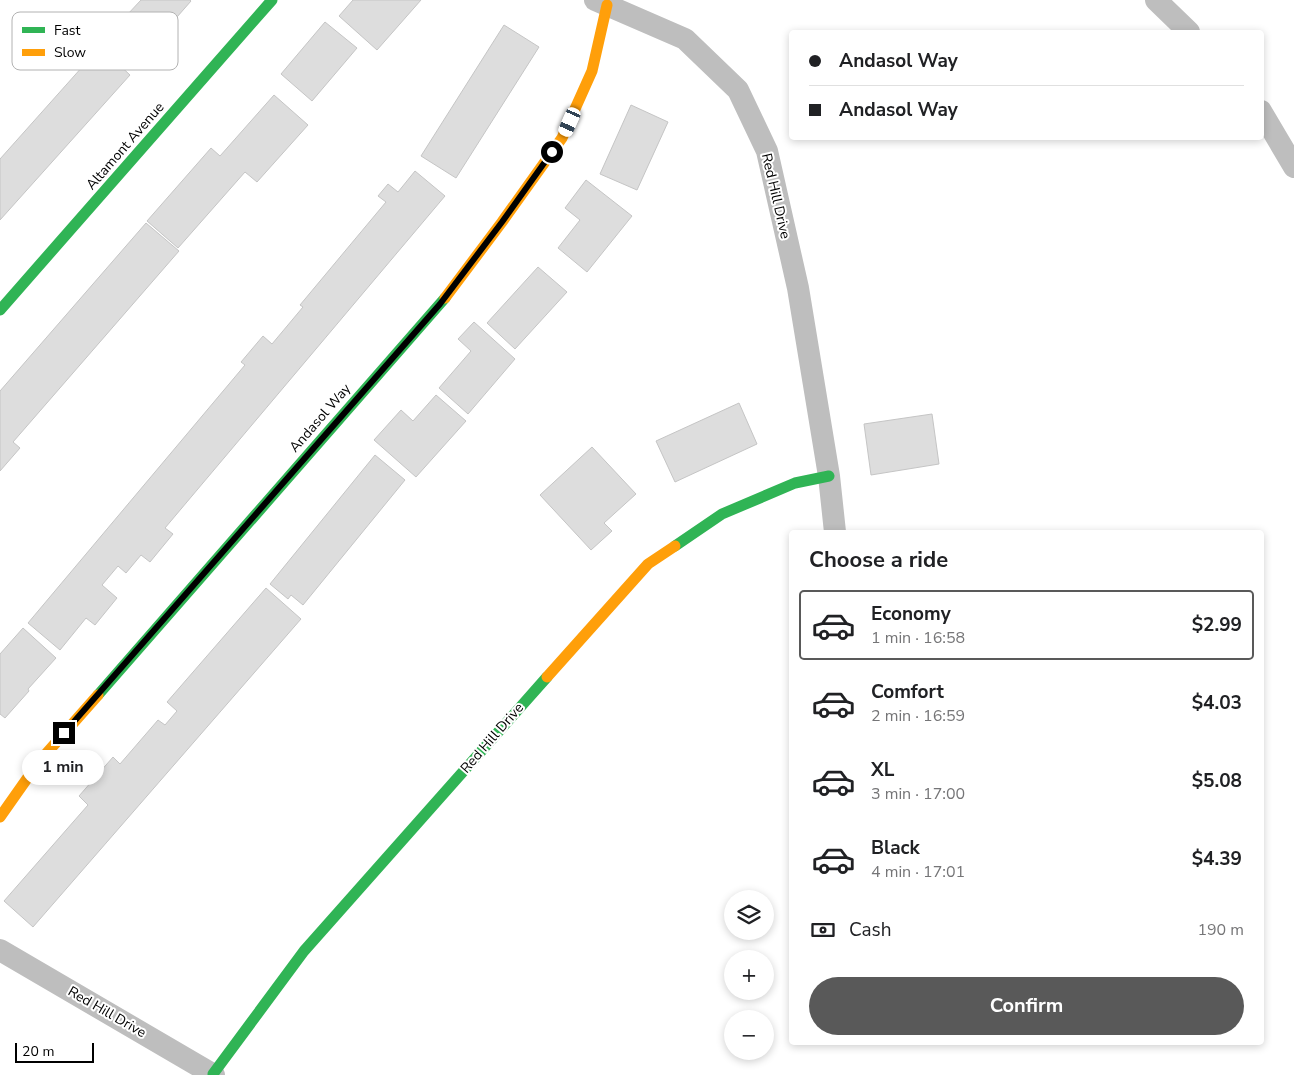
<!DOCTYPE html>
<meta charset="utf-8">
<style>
:root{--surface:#fff;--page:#f6f6f6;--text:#202124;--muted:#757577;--line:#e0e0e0;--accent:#595959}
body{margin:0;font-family:"Nunito Sans",sans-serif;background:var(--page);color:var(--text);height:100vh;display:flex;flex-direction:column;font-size:19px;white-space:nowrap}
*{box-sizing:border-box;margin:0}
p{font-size:16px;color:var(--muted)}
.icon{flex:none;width:28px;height:28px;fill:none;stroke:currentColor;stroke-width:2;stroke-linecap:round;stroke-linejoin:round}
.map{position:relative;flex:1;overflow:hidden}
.details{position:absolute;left:789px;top:530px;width:475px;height:515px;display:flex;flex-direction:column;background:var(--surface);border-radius:5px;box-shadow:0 2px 8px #0003}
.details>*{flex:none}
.top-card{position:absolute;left:789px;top:30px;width:475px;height:110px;border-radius:5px;box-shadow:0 2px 8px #0003;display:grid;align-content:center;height:110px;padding:0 20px;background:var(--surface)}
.controls{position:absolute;left:724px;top:890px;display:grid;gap:10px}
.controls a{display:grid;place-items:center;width:50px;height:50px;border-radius:50%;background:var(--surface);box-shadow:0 2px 8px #0003;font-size:25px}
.scale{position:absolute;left:15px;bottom:12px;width:79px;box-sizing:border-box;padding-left:5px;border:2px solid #000;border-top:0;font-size:14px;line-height:18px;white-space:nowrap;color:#000;-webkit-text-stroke:4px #fff;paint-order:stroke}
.end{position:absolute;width:22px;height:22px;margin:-11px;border:6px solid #000;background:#fff;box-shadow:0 0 0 2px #fff}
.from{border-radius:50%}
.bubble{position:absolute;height:35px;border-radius:18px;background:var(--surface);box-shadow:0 2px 8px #0003;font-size:16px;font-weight:700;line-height:35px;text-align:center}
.car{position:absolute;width:15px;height:30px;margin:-15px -8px;border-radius:6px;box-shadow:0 0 4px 1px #0007;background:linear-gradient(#fff 24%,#345 0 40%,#fff 0 76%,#345 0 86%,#fff 0)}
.top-card b{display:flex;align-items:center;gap:18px;height:48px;font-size:19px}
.top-card b+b{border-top:1px solid var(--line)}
.top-card i{width:12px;height:12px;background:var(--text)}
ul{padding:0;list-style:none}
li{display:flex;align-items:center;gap:15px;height:70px;margin:0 10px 8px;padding:0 10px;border:2px solid transparent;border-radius:5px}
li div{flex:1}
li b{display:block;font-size:19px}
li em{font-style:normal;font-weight:700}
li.active{border-color:var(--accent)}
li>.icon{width:45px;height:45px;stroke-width:1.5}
h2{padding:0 20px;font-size:22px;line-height:60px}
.pay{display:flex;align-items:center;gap:12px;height:55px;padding:0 20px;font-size:19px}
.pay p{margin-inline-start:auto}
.button{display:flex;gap:10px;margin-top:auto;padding:10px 20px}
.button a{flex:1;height:58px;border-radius:30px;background:var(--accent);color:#fff;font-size:20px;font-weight:700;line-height:58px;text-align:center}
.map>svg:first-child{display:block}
.building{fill:#ddd;stroke:#c5c5c5}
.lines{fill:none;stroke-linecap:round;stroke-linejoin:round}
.street{stroke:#bebebe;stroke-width:22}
.fast{stroke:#30b455;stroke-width:11}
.slow{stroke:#ff9f0a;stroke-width:11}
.route{stroke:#000;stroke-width:6}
.labels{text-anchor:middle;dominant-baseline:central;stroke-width:4;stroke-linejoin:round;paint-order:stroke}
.street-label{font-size:14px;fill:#000;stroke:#fff}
.key{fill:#fff;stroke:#b2b2b2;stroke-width:1}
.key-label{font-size:14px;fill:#000}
</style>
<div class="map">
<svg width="1294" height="1075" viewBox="0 0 1294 1075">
<rect width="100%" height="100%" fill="#fff"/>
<!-- building -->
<g class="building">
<polygon points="141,0 190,0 191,1 142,57 113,30"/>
<polygon points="353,0 421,0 377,50 339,16"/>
<polygon points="325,22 357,48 312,101 281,74"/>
<polygon points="504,25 539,47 456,178 421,156"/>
<polygon points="100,47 130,75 0,220 0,159"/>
<polygon points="274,95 308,125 257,182 245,172 178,248 147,221 211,148 220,156"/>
<polygon points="631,105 668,122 637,190 600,174"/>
<polygon points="415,171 445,196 165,528 173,534 150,562 141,555 126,573 118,566 102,585 117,598 95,625 86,618 60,650 28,623 245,365 241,362 263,336 272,344 303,307 300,305 386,202 378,196 388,184 398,192"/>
<polygon points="586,180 632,216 587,272 558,248 580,220 565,208"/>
<polygon points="146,223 179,251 13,442 20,448 0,471 0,391"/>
<polygon points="538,267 567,292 515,349 487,323"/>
<polygon points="474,322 515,359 468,414 439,388 471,351 458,339"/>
<polygon points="436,395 466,421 416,477 374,440 401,410 413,421"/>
<polygon points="739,403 757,444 675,482 656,441"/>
<polygon points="932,414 939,464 871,475 864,424"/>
<polygon points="592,447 636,494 604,523 612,531 591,550 540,495"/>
<polygon points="375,455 405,480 303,605 291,595 288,599 270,584"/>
<polygon points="266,588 301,619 33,927 4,901 88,805 79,796 113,757 120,764 158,720 165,725 177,711 167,702"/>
<polygon points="23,628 56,658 28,689 29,691 5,718 0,714 0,654"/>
</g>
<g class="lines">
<!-- street -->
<g class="street">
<polyline points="595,0 685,39 738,90 767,151 798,288 829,476 835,532"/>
<polyline points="1156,0 1189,32"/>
<polyline points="1261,111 1294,167"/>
<polyline points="0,950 214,1075"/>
</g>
<!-- fast -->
<g class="fast">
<polyline points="0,310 272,0"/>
<polyline points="675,546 722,514 795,483 829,476"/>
<polyline points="98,695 445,298"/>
<polyline points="213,1074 304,951 547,677"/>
</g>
<!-- slow -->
<g class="slow">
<polyline points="445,298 502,222 562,138 592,71 607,5"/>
<polyline points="547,677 648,564 675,546"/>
<polyline points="0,817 38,763 98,695"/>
</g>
</g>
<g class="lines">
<!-- route -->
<polyline class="route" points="64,733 440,304 502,222 552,152"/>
</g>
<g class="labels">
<!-- street labels -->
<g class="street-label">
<text transform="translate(125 146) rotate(-49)">Altamont Avenue</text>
<text transform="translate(776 196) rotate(77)">Red Hill Drive</text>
<text transform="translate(320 418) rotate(-49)">Andasol Way</text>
<text transform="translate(492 738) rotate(-49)">Red Hill Drive</text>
<text transform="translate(107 1012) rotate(30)">Red Hill Drive</text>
</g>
</g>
<!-- legend -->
<rect x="12" y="12" width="166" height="58" rx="8" class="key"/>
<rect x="22" y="27" width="23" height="6" fill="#30b455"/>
<rect x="22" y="49" width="23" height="7" fill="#ff9f0a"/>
<g class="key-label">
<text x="54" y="35">Fast</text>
<text x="54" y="57">Slow</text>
</g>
</svg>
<div class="controls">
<a><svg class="icon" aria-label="layers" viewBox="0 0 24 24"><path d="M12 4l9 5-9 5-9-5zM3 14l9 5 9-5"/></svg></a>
<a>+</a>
<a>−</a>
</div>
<div class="scale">20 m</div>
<i class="end from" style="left:552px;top:152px"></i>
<i class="end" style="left:64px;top:733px"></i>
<div class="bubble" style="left:22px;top:750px;width:82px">1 min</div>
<i class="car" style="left:570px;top:122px;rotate:204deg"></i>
<div class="top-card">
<b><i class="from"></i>Andasol Way</b>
<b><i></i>Andasol Way</b>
</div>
<section class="details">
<h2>Choose a ride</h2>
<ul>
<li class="active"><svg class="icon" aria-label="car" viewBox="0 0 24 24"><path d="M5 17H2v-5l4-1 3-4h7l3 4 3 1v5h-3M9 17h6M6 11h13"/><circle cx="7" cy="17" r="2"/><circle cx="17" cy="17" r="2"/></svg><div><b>Economy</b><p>1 min · 16:58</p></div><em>$2.99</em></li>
<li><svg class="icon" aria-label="car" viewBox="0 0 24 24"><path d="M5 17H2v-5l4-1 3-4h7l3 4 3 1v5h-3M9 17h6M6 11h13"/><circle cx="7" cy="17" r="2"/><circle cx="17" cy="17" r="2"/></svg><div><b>Comfort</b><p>2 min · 16:59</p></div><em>$4.03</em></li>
<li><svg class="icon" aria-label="car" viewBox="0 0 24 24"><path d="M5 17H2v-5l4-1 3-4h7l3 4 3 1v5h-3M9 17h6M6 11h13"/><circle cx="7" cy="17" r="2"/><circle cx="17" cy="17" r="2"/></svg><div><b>XL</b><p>3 min · 17:00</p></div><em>$5.08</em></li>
<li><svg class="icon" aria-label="car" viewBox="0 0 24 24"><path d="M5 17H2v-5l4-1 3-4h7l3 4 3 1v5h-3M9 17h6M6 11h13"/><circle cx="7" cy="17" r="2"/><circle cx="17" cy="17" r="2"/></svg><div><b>Black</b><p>4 min · 17:01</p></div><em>$4.39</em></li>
</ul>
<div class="pay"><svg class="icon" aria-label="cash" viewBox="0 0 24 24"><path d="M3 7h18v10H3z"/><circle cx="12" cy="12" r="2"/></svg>Cash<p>190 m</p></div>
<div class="button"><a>Confirm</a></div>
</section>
</div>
